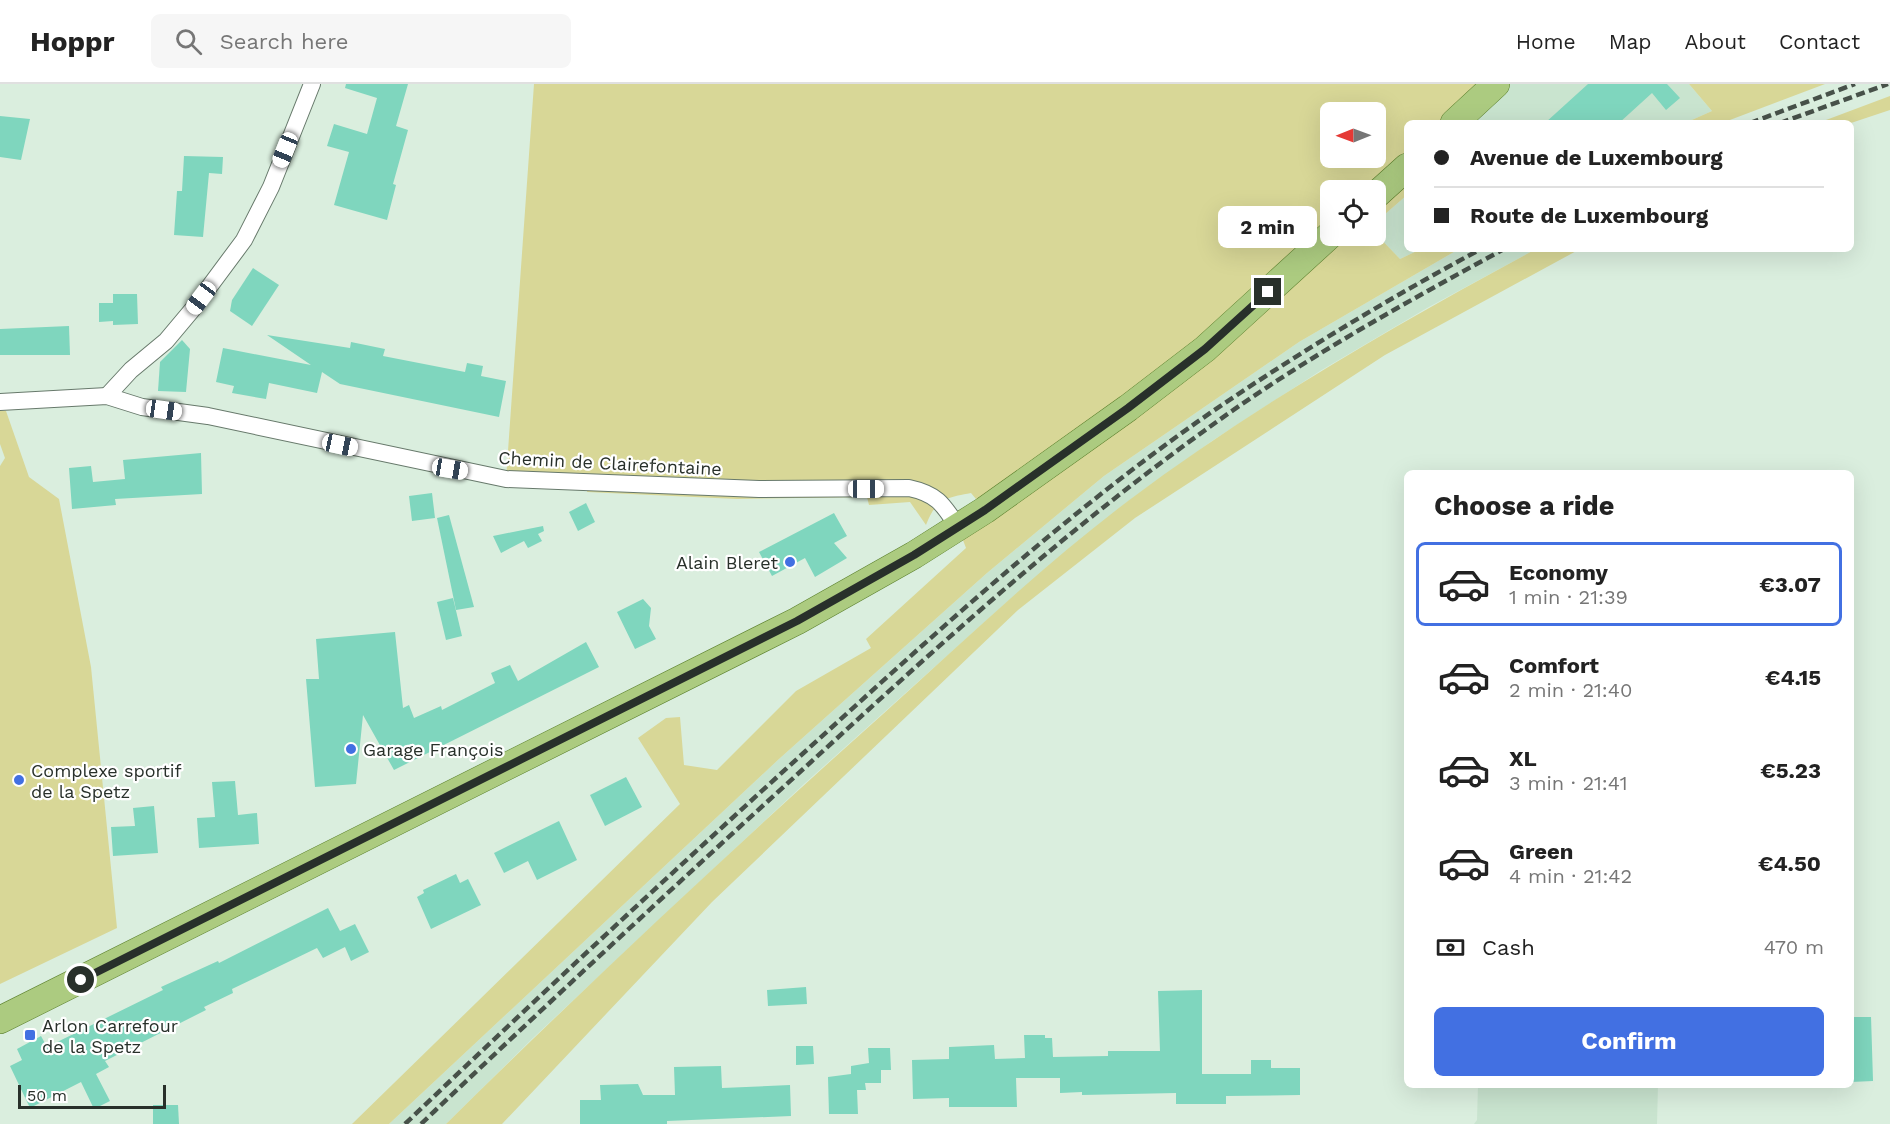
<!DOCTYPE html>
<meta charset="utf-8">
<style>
:root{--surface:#fff;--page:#f6f6f6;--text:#222;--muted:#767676;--line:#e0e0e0;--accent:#4270e2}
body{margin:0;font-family:"Work Sans",sans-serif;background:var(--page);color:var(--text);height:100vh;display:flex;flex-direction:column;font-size:22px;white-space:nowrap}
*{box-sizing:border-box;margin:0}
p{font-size:20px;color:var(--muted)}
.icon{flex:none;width:33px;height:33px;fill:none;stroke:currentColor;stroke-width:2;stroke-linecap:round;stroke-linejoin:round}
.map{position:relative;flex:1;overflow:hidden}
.sheet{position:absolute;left:1404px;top:386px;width:450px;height:618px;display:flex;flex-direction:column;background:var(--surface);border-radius:9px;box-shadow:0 6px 24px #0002}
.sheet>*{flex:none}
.guide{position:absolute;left:1404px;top:36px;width:450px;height:132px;border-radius:9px;box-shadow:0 6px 24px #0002;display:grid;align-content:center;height:132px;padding:0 30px;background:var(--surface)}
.needle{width:39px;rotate:269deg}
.tools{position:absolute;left:1320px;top:18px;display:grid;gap:12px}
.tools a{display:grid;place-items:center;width:66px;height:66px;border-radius:9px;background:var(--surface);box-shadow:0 6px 24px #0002;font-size:30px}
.scale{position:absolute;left:18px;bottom:15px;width:148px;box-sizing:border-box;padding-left:6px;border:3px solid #28302a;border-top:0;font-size:16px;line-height:21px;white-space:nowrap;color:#28302a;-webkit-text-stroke:4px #fff;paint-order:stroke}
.end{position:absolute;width:27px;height:27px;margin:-14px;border:8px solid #28302a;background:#fff;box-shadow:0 0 0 3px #fff}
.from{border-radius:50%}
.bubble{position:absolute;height:42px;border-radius:9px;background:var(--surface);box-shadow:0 6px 24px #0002;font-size:20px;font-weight:700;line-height:42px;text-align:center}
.car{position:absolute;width:18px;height:36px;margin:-18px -9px;border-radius:8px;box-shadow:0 0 4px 2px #0007;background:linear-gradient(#fff 24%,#345 0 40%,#fff 0 76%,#345 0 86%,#fff 0)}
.guide b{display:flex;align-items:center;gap:21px;height:57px;font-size:22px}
.guide b+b{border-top:2px solid var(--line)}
.guide i{width:15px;height:15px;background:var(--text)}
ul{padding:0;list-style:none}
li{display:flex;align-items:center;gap:18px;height:84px;margin:0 12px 9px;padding:0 18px;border:3px solid transparent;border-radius:9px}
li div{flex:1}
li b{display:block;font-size:22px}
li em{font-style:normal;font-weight:700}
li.on{border-color:var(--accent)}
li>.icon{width:54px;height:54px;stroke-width:1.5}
h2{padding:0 30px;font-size:27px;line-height:72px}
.pay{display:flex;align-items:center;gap:15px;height:66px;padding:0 30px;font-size:22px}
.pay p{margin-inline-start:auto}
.primary-button{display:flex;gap:12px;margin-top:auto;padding:12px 30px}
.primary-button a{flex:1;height:69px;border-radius:9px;background:var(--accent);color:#fff;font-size:24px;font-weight:700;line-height:69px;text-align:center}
header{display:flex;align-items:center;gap:36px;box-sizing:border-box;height:84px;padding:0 30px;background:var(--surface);border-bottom:2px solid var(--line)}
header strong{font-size:28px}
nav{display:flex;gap:33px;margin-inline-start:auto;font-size:21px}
.search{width:420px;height:54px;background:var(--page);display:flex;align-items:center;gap:15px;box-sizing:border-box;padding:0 21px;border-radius:9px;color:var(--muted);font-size:22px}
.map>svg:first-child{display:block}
.built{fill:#c9e4cf}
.green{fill:#d8d797;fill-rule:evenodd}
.building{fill:#7fd6be}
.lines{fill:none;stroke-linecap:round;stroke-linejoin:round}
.minor-casing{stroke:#67796b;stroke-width:18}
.primary-casing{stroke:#5a7f2b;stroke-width:28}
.minor{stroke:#fff;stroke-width:16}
.primary{stroke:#accb80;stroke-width:27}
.rail{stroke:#475149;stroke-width:4.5;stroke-dasharray:9 4.5;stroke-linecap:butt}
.route{stroke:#28302a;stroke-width:8}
.poi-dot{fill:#4270e2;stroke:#fff;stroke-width:2}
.labels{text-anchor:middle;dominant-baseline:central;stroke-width:4.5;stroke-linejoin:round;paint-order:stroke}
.street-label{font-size:18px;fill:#28302a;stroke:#fff}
.poi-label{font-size:18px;fill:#28302a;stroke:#fff;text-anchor:start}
</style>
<header>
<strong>Hoppr</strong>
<div class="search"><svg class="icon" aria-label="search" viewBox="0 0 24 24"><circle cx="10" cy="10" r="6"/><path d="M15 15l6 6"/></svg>Search here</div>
<nav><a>Home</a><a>Map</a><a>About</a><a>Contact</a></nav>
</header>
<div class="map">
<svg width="1890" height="1040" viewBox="0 0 1890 1040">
<rect width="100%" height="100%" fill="#daeede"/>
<!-- built -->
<g class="built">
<polygon points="1497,0 1689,0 1712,27 1685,39 1454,39"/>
<polygon points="1407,111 1407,165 1421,165 1400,175 1376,150 1376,138"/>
<polygon points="1459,165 1536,165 1427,224 1320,287 1212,357 1126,419 1007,518 804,700 533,954 446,1040 389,1040 779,675 987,489 1104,392 1299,258"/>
<polygon points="1478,1001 1658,1001 1657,1040 1474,1040 1477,1036"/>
</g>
<!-- green -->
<g class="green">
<path d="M534,0H1496L1454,39H1407V111L1376,138V106H1330V152L1376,150L1400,175L1421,165H1459L1299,258L1104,392L987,489L779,675L389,1040H352L680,720L638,654L666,634L680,633L684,681L717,686L796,607L871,564L866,555L966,464L958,443L985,426L971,409C945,414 936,415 926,441L910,418L869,421L867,413L737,415L587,408L588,401L506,395ZM1330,28H1376V74H1330Z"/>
<polygon points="1689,0 1825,0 1722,39 1685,39 1712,27"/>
<polygon points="1890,12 1890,26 1851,39 1818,39"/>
<path d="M1536,165H1580L1385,271L1135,434L1018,526L712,818L502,1040H446C588,900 734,763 883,630C963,558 1042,482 1128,417C1256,321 1395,241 1536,165Z"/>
<polygon points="0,327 6,327 29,393 59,415 91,583 117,844 0,900 0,382 5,374 0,360"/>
</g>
<!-- building -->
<g class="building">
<polygon points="346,0 408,0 396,42 408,46 393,100 396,101 387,136 334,121 349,68 327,62 334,40 367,50 377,14 345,4"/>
<polygon points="1588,0 1667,0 1680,14 1666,26 1652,9 1619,39 1545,39"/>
<polygon points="0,32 30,35 21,76 0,73"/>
<polygon points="184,72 223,73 222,90 209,89 203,153 174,151 177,107 182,107"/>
<polygon points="253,184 279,201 252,242 230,227 232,216"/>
<polygon points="113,210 137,210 138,240 113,241 113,237 99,238 99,219 113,219"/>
<polygon points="69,242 70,271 0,271 0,245"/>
<polygon points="267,251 350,264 351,258 385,265 383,272 465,288 467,279 483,282 481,292 506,297 499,333 340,300 322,288 317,309 269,299 266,315 232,309 234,302 216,298 223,264 311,281"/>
<polygon points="182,256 190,265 186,308 158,307 160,278"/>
<polygon points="201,369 202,410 115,415 116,421 72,425 69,384 91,382 93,398 125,395 123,376"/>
<polygon points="432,409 435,434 412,437 409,412"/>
<polygon points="586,419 595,438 578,447 569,428"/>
<polygon points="834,429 847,452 834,459 847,474 815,493 805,474 772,492 759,468"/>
<polygon points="449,431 474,523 456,526 437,434"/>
<polygon points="543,442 544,447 538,450 542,457 528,464 524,457 501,469 493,452"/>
<polygon points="453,514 462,552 446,556 437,518"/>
<polygon points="643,515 651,524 649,542 656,555 635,565 617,528"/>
<polygon points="395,548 403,624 409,621 414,634 441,622 442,626 495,599 491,589 510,581 518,597 586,558 599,583 394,686 363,631 356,700 315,703 306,595 319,595 316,555"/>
<polygon points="626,693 642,723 605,742 590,711"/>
<polygon points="235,697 238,731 257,729 259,760 199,764 197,734 215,733 212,698"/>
<polygon points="154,722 158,769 113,772 111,743 135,742 133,724"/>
<polygon points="559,737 577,776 537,796 528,777 504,789 494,769"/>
<polygon points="456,790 460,799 468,795 481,821 431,845 417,813 424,809 423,806"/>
<polygon points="328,824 340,847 355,840 369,868 351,877 345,863 323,874 317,864 232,905 233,909 204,923 206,926 105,977 109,983 96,990 110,1017 94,1025 81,998 30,1024 10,982 22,976 17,965 41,952 47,963 163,906 161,903 218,877 219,879"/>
<polygon points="806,903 807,920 768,922 767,906"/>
<polygon points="1202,906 1202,990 1251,990 1251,976 1271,976 1271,984 1300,984 1300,1011 1226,1012 1226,1020 1176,1020 1176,1009 1082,1011 1082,1008 1060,1009 1060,994 1016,994 1017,1023 949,1023 949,1014 913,1015 912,976 949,975 949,963 994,961 995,975 1025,974 1024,951 1045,951 1045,954 1052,954 1053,973 1108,972 1108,967 1160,967 1158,907"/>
<polygon points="1851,933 1871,933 1873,997 1851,998"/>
<polygon points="796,962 813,962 814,980 796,981"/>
<polygon points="868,964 890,964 891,986 881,986 881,999 865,999 866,1006 857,1006 858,1030 829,1030 828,993 851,990 851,982 869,979"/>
<polygon points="721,982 722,1004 790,1001 791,1032 667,1037 667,1040 580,1040 580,1016 601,1016 600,1001 638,1000 643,1011 675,1011 674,983"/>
<polygon points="153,1021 178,1021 179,1040 153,1040"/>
</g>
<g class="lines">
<defs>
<g id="minor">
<polyline points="107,312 131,286 166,257 192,226 244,156 271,103 312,0"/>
<path d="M0,318L107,312L142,323L208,332L506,395L759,405L909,404C937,410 943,420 958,443"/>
</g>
<g id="primary">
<polyline points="1454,39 1496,0"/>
<polyline points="1376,111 1407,83"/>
<polyline points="0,936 797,537 914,471 985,426 1128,324 1205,265 1330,151"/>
</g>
</defs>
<!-- minor casing -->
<use href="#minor" class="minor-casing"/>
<!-- primary casing -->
<use href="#primary" class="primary-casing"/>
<!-- minor -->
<use href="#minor" class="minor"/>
<!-- primary -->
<use href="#primary" class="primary"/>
<!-- rail -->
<g class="rail">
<polyline points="1750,39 1855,0"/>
<polyline points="1780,39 1888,0"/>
<path d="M405,1040C542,909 680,781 820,654C942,543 1065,431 1200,336C1290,274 1384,217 1481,165"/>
<path d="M421,1040C550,917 681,796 812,677C938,562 1065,447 1204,347C1298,278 1401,221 1504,165"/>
</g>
</g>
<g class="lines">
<!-- route -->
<polyline class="route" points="81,896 797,537 914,471 985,426 1128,324 1205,265 1268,208"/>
</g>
<!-- markers -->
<g class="poi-dot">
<circle cx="790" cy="478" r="6"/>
<circle cx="351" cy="665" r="6"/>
<circle cx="19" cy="696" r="6"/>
<rect x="24" y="945" width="12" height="12" rx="3"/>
</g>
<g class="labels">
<!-- street labels -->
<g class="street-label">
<text transform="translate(610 379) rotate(3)">Chemin de Clairefontaine</text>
</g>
<!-- poi labels -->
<g class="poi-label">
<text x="778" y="478" text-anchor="end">Alain Bleret</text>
<text x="363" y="665">Garage François</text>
<text x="31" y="686">Complexe sportif<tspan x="31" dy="21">de la Spetz</tspan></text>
<text x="42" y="941">Arlon Carrefour<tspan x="42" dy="21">de la Spetz</tspan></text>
</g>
</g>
</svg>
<div class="tools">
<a><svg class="needle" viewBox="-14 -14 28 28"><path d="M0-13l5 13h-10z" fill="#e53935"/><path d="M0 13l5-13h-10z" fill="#767676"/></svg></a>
<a><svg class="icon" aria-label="locate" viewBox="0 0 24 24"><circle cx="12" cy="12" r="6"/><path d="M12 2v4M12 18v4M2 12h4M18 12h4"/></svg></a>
</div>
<div class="scale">50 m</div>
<i class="end from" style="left:81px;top:896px"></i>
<i class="end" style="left:1268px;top:208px"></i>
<div class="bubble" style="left:1218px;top:122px;width:99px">2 min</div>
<i class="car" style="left:285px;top:66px;rotate:202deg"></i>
<i class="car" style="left:201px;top:214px;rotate:217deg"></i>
<i class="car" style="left:164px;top:326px;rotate:98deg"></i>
<i class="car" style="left:340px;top:361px;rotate:102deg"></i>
<i class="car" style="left:450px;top:385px;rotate:100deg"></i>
<i class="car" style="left:866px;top:405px;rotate:90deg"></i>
<div class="guide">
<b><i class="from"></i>Avenue de Luxembourg</b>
<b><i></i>Route de Luxembourg</b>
</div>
<section class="sheet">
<h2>Choose a ride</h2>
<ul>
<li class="on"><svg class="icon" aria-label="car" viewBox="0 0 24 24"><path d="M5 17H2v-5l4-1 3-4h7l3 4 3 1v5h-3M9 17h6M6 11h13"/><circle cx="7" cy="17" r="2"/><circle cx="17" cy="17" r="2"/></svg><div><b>Economy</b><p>1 min · 21:39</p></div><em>€3.07</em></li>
<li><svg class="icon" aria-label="car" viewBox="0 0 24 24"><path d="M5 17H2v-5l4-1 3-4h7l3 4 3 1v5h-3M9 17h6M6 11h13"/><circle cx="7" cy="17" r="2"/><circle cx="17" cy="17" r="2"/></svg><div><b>Comfort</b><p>2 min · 21:40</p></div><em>€4.15</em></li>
<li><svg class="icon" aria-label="car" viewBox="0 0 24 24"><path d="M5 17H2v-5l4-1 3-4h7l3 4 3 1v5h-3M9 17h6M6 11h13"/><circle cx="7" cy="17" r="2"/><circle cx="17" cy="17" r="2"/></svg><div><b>XL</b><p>3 min · 21:41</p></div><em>€5.23</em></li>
<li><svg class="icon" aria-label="car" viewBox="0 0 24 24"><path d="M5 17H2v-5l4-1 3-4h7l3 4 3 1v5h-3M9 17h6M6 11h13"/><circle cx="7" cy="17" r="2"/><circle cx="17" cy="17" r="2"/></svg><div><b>Green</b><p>4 min · 21:42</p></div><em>€4.50</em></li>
</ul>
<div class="pay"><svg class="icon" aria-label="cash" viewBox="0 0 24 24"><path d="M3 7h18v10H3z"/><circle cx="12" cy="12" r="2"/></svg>Cash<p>470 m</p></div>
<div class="primary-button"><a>Confirm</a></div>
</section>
</div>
